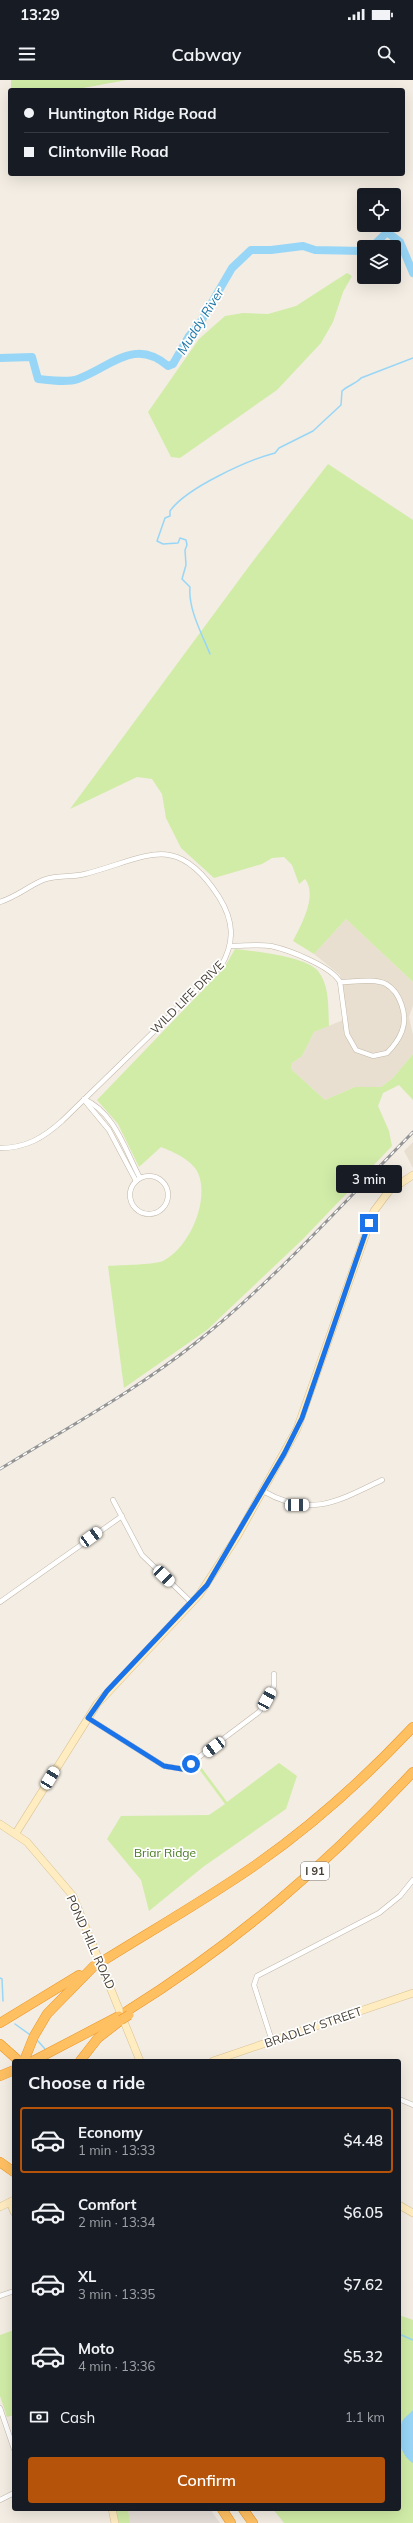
<!DOCTYPE html>
<meta charset="utf-8">
<style>
:root{--surface:#171b24;--page:#20242c;--text:#f1f3f6;--muted:#9ea1a6;--line:#363941;--accent:#b45309}
body{margin:0;font-family:Mulish,sans-serif;background:var(--page);color:var(--text);height:100vh;display:flex;flex-direction:column;font-size:15px;white-space:nowrap}
*{box-sizing:border-box;margin:0}
p{font-size:13px;color:var(--muted)}
.icon{flex:none;width:22px;height:22px;fill:none;stroke:currentColor;stroke-width:2;stroke-linecap:round;stroke-linejoin:round}
.map{position:relative;flex:1;overflow:hidden}
.drawer{position:absolute;left:12px;top:1979px;width:389px;height:452px;display:flex;flex-direction:column;background:var(--surface);border-radius:4px;box-shadow:0 4px 16px #0002}
.drawer>*{flex:none}
.top-card{position:absolute;left:8px;top:8px;width:397px;height:88px;border-radius:4px;box-shadow:0 4px 16px #0002;display:grid;align-content:center;height:88px;padding:0 16px;background:var(--surface)}
.controls{position:absolute;left:357px;top:108px;display:grid;gap:8px}
.controls a{display:grid;place-items:center;width:44px;height:44px;border-radius:4px;background:var(--surface);box-shadow:0 4px 16px #0002;font-size:20px}
.end{position:absolute;width:18px;height:18px;margin:-9px;border:5px solid #1a73e8;background:#fff;box-shadow:0 0 0 2px #fff}
.from{border-radius:50%}
.bubble{position:absolute;height:28px;border-radius:4px;background:var(--surface);box-shadow:0 4px 16px #0002;font-size:13px;font-weight:600;line-height:28px;text-align:center}
.car{position:absolute;width:12px;height:24px;margin:-12px -6px;border-radius:5px;box-shadow:0 0 3px 1px #0007;background:linear-gradient(#fff 24%,#345 0 40%,#fff 0 76%,#345 0 86%,#fff 0)}
.top-card b{display:flex;align-items:center;gap:14px;height:38px;font-size:15px}
.top-card b+b{border-top:1px solid var(--line)}
.top-card i{width:10px;height:10px;background:var(--text)}
ul{padding:0;list-style:none}
li{display:flex;align-items:center;gap:12px;height:66px;margin:0 8px 6px;padding:0 8px;border:2px solid transparent;border-radius:4px}
li div{flex:1}
li b{display:block;font-size:15px}
li em{font-style:normal;font-weight:600}
li.on{border-color:var(--accent)}
li>.icon{width:36px;height:36px;stroke-width:1.5}
h2{padding:0 16px;font-size:18px;line-height:48px}
.pay{display:flex;align-items:center;gap:10px;height:44px;padding:0 16px;font-size:15px}
.pay p{margin-inline-start:auto}
.cta{display:flex;gap:8px;margin-top:auto;padding:8px 16px}
.cta a{flex:1;height:46px;border-radius:4px;background:var(--accent);color:#fff;font-size:16px;font-weight:600;line-height:46px;text-align:center}
.status{display:flex;justify-content:space-between;align-items:center;height:28px;padding:0 20px;background:var(--surface);direction:ltr}
.status svg{height:11px;fill:currentColor}
header{display:flex;justify-content:space-between;align-items:center;height:52px;padding:0 16px;background:var(--surface);font-size:18px;font-weight:600}
.map>svg:first-child{display:block}
.residential{fill:#e8dfd0}
.industrial{fill:#e5ded8}
.green{fill:#d1eca7}
.water{fill:#98d6f7}
.lines{fill:none;stroke-linecap:round;stroke-linejoin:round}
.stream{stroke:#98d6f7;stroke-width:1.5}
.river{stroke:#98d6f7;stroke-width:8}
.street-casing{stroke:#c2b7a8;stroke-width:5.5}
.secondary-casing{stroke:#dac290;stroke-width:8}
.highway-casing{stroke:#ec9524;stroke-width:10}
.street{stroke:#fff;stroke-width:4.5}
.secondary{stroke:#ffecc1;stroke-width:7}
.highway{stroke:#ffc062;stroke-width:9}
.rail-casing{stroke:#949494;stroke-width:3}
.rail{stroke:#fff;stroke-width:1.5;stroke-dasharray:4.5;stroke-linecap:butt}
.highway-bridge-casing{stroke:#ec9524;stroke-width:10;stroke-linecap:butt}
.highway-bridge{stroke:#ffc062;stroke-width:9}
.route{stroke:#1a73e8;stroke-width:5}
.labels{text-anchor:middle;dominant-baseline:central;stroke-width:3.5;stroke-linejoin:round;paint-order:stroke}
.shield{fill:#fff;stroke:#7d7770;stroke-width:1}
.shield-label{font-size:11px;font-weight:bold;fill:#453d33}
.street-label{font-size:12px;fill:#453d33;stroke:#fff}
.park-label{font-size:12px;fill:#497c21;stroke:#fff}
.water-label{font-size:13px;font-style:italic;fill:#2078aa;stroke:#fff}
</style>
<div class="status"><b>13:29</b><svg viewBox="0 0 49 12"><path d="M0 12V9h3v3zM5 12V6h3v6zM10 12V3h3v9zM15 12V0h3v12zM26 1h20v11H26zM47 4h2v5h-2z"/></svg></div>
<header><svg class="icon" aria-label="menu" viewBox="0 0 24 24"><path d="M4 6h16M4 12h16M4 18h16"/></svg>Cabway<svg class="icon" aria-label="search" viewBox="0 0 24 24"><circle cx="10" cy="10" r="6"/><path d="M15 15l6 6"/></svg></header>
<div class="map">
<svg width="413" height="2443" viewBox="0 0 413 2443">
<rect width="100%" height="100%" fill="#f3ede3"/>
<!-- residential -->
<g class="residential">
<polygon points="346,839 413,902 413,925 409,937 413,955 413,974 393,998 381,1007 355,1007 325,1020 291,989 292,983 302,976 314,952 348,938 340,895 314,874"/>
<polygon points="413,1062 413,1088 404,1071"/>
</g>
<!-- industrial -->
<polygon class="industrial" points="128,2429 210,2429 220,2443 130,2443"/>
<!-- green -->
<g class="green">
<polygon points="11,0 127,0 72,10 11,10"/>
<polygon points="347,193 352,196 343,212 333,242 321,263 277,310 180,378 171,377 148,332 199,259 225,236 243,233 268,234 296,226"/>
<path d="M328,384L413,440V902L346,839L314,874L293,861C301,845 318,815 305,799L299,804L292,785L284,777L272,778L262,784L214,798L181,768L166,738L162,714L152,699L137,697L70,729L250,485Z"/>
<path d="M235,869C254,871 306,876 318,891C330,906 328,928 329,946L314,952L302,976L292,983L291,989L325,1020L355,1007H381L393,998L413,974V1020L399,1005L383,1013L378,1026L389,1051L392,1066L303,1159L207,1250L124,1308L108,1186C119,1185 154,1185 163,1181C189,1168 210,1121 198,1093C192,1080 174,1072 161,1067L139,1087L118,1044L97,1020L224,888Z"/>
<polygon points="198,1683 227,1722 279,1683 297,1696 286,1729 203,1787 149,1831 141,1800 107,1759 121,1736 209,1735 225,1724 196,1685"/>
<polygon points="399,2235 413,2240 413,2443 284,2443 273,2429 399,2429"/>
<polygon points="14,2250 14,2335 7,2337 0,2316 0,2255"/>
<polygon points="113,2429 128,2429 130,2443 116,2443"/>
</g>
<!-- water -->
<path class="water" d="M413,2330V2383C400,2375 396,2356 402,2342C403,2338 410,2334 413,2330Z"/>
<g class="lines">
<!-- stream -->
<g class="stream">
<path d="M210,574C202,554 188,529 190,507L182,499L186,485L185,470L187,465L186,460L180,458L178,463L163,464L157,461L165,438L170,436V431C186,408 248,380 275,373L279,368L313,351L341,325L342,311C348,305 356,304 361,298L413,278"/>
<polyline points="0,1898 2,1899 3,1921"/>
<polyline points="15,1944 29,1954"/>
<polyline points="38,1961 45,1969"/>
<polyline points="399,2254 413,2260"/>
</g>
<!-- river -->
<g class="river">
<polyline points="372,167 387,152 400,162 413,193"/>
<path d="M0,278L32,277L38,299C50,300 67,303 78,299C111,287 134,257 168,286L173,284L189,256L200,243L232,188L251,170H271L303,166L315,170L364,171"/>
</g>
<defs>
<g id="street">
<path d="M0,822C18,816 27,807 43,800C57,794 71,798 85,794C147,778 176,750 219,817C234,841 235,862 221,886L62,1041C43,1058 26,1068 0,1068"/>
<path d="M230,866C244,866 259,864 271,866C289,870 331,886 340,902"/>
<path d="M340,902C353,902 374,898 386,904C400,912 408,935 402,951C399,959 393,967 387,973L373,976L356,970L347,954Z"/>
<path d="M84,1019C115,1033 125,1070 140,1098"/>
<polyline points="85,1021 109,1050 136,1101"/>
<circle cx="149" cy="1115" r="19"/>
<path d="M263,1411C310,1438 337,1422 382,1400"/>
<polyline points="113,1420 142,1475 192,1523"/>
<polyline points="0,1522 122,1436"/>
<polyline points="88,1638 164,1686 183,1689 259,1632 274,1606 274,1594"/>
<polyline points="272,1961 254,1905 257,1896 379,1833 400,1816 413,1800"/>
<polyline points="399,2019 413,2025"/>
<polyline points="0,2216 14,2211"/>
<polyline points="0,2328 14,2369"/>
<polyline points="0,2420 14,2413"/>
</g>
<g id="secondary">
<polyline points="0,1744 27,1762 73,1816 140,1981"/>
<polyline points="16,1753 97,1624 199,1515 238,1455 297,1349 374,1131 389,1111 413,1095"/>
<polyline points="213,1981 413,1913"/>
<polyline points="10,2122 14,2132"/>
<polyline points="399,2125 413,2133"/>
<polyline points="0,2127 14,2120"/>
<polyline points="112,2429 115,2443"/>
</g>
<g id="highway">
<path d="M106,1879C156,1848 208,1818 257,1784C314,1744 366,1697 413,1647"/>
<path d="M127,1931C236,1863 326,1785 413,1692"/>
<polyline points="0,1943 79,1895"/>
<polyline points="0,1964 19,1981"/>
<polyline points="24,1981 34,1956 47,1934 94,1886"/>
<polyline points="33,1981 119,1936"/>
<polyline points="80,1981 98,1958 120,1941"/>
<polyline points="0,1996 14,1990"/>
<polyline points="0,2082 14,2092"/>
<polyline points="222,2429 231,2443"/>
<polyline points="243,2429 253,2443"/>
</g>
</defs>
<!-- street casing -->
<use href="#street" class="street-casing"/>
<!-- secondary casing -->
<use href="#secondary" class="secondary-casing"/>
<!-- highway casing -->
<use href="#highway" class="highway-casing"/>
<!-- street -->
<use href="#street" class="street"/>
<!-- secondary -->
<use href="#secondary" class="secondary"/>
<!-- highway -->
<use href="#highway" class="highway"/>
<defs>
<path id="rail" d="M0,1389C67,1348 137,1310 198,1261C275,1200 344,1122 413,1052"/>
</defs>
<!-- rail casing -->
<use href="#rail" class="rail-casing"/>
<!-- rail -->
<use href="#rail" class="rail"/>
<defs>
<g id="highway-bridge">
<polyline points="97,1884 106,1879"/>
<polyline points="121,1940 129,1935"/>
</g>
</defs>
<!-- highway-bridge casing -->
<use href="#highway-bridge" class="highway-bridge-casing"/>
<!-- highway-bridge -->
<use href="#highway-bridge" class="highway-bridge"/>
</g>
<g class="lines">
<!-- route -->
<polyline class="route" points="191,1684 182,1689 164,1686 88,1638 107,1611 207,1505 284,1374 302,1338 369,1143"/>
</g>
<g class="labels">
<!-- shield labels -->
<rect class="shield" x="301" y="1782" width="28" height="18" rx="3"/>
<g class="shield-label">
<text x="315" y="1791">I 91</text>
</g>
<!-- street labels -->
<g class="street-label">
<text transform="translate(187 917) rotate(-45)">WILD LIFE DRIVE</text>
<text transform="translate(91 1862) rotate(66)">POND HILL ROAD</text>
<text transform="translate(313 1947) rotate(-19)">BRADLEY STREET</text>
</g>
<!-- park labels -->
<g class="park-label">
<text x="165" y="1772">Briar Ridge</text>
</g>
<!-- water labels -->
<g class="water-label">
<text transform="translate(200 241) rotate(-58)">Muddy River</text>
</g>
</g>
</svg>
<div class="controls">
<a><svg class="icon" aria-label="locate" viewBox="0 0 24 24"><circle cx="12" cy="12" r="6"/><path d="M12 2v4M12 18v4M2 12h4M18 12h4"/></svg></a>
<a><svg class="icon" aria-label="layers" viewBox="0 0 24 24"><path d="M12 4l9 5-9 5-9-5zM3 14l9 5 9-5"/></svg></a>
</div>
<i class="end from" style="left:191px;top:1684px"></i>
<i class="end" style="left:369px;top:1143px"></i>
<div class="bubble" style="left:336px;top:1085px;width:66px">3 min</div>
<i class="car" style="left:297px;top:1425px;rotate:89deg"></i>
<i class="car" style="left:91px;top:1457px;rotate:54deg"></i>
<i class="car" style="left:164px;top:1496px;rotate:134deg"></i>
<i class="car" style="left:267px;top:1619px;rotate:29deg"></i>
<i class="car" style="left:214px;top:1667px;rotate:233deg"></i>
<i class="car" style="left:50px;top:1698px;rotate:31deg"></i>
<div class="top-card">
<b><i class="from"></i>Huntington Ridge Road</b>
<b><i></i>Clintonville Road</b>
</div>
<section class="drawer">
<h2>Choose a ride</h2>
<ul>
<li class="on"><svg class="icon" aria-label="car" viewBox="0 0 24 24"><path d="M5 17H2v-5l4-1 3-4h7l3 4 3 1v5h-3M9 17h6M6 11h13"/><circle cx="7" cy="17" r="2"/><circle cx="17" cy="17" r="2"/></svg><div><b>Economy</b><p>1 min · 13:33</p></div><em>$4.48</em></li>
<li><svg class="icon" aria-label="car" viewBox="0 0 24 24"><path d="M5 17H2v-5l4-1 3-4h7l3 4 3 1v5h-3M9 17h6M6 11h13"/><circle cx="7" cy="17" r="2"/><circle cx="17" cy="17" r="2"/></svg><div><b>Comfort</b><p>2 min · 13:34</p></div><em>$6.05</em></li>
<li><svg class="icon" aria-label="car" viewBox="0 0 24 24"><path d="M5 17H2v-5l4-1 3-4h7l3 4 3 1v5h-3M9 17h6M6 11h13"/><circle cx="7" cy="17" r="2"/><circle cx="17" cy="17" r="2"/></svg><div><b>XL</b><p>3 min · 13:35</p></div><em>$7.62</em></li>
<li><svg class="icon" aria-label="car" viewBox="0 0 24 24"><path d="M5 17H2v-5l4-1 3-4h7l3 4 3 1v5h-3M9 17h6M6 11h13"/><circle cx="7" cy="17" r="2"/><circle cx="17" cy="17" r="2"/></svg><div><b>Moto</b><p>4 min · 13:36</p></div><em>$5.32</em></li>
</ul>
<div class="pay"><svg class="icon" aria-label="cash" viewBox="0 0 24 24"><path d="M3 7h18v10H3z"/><circle cx="12" cy="12" r="2"/></svg>Cash<p>1.1 km</p></div>
<div class="cta"><a>Confirm</a></div>
</section>
</div>
